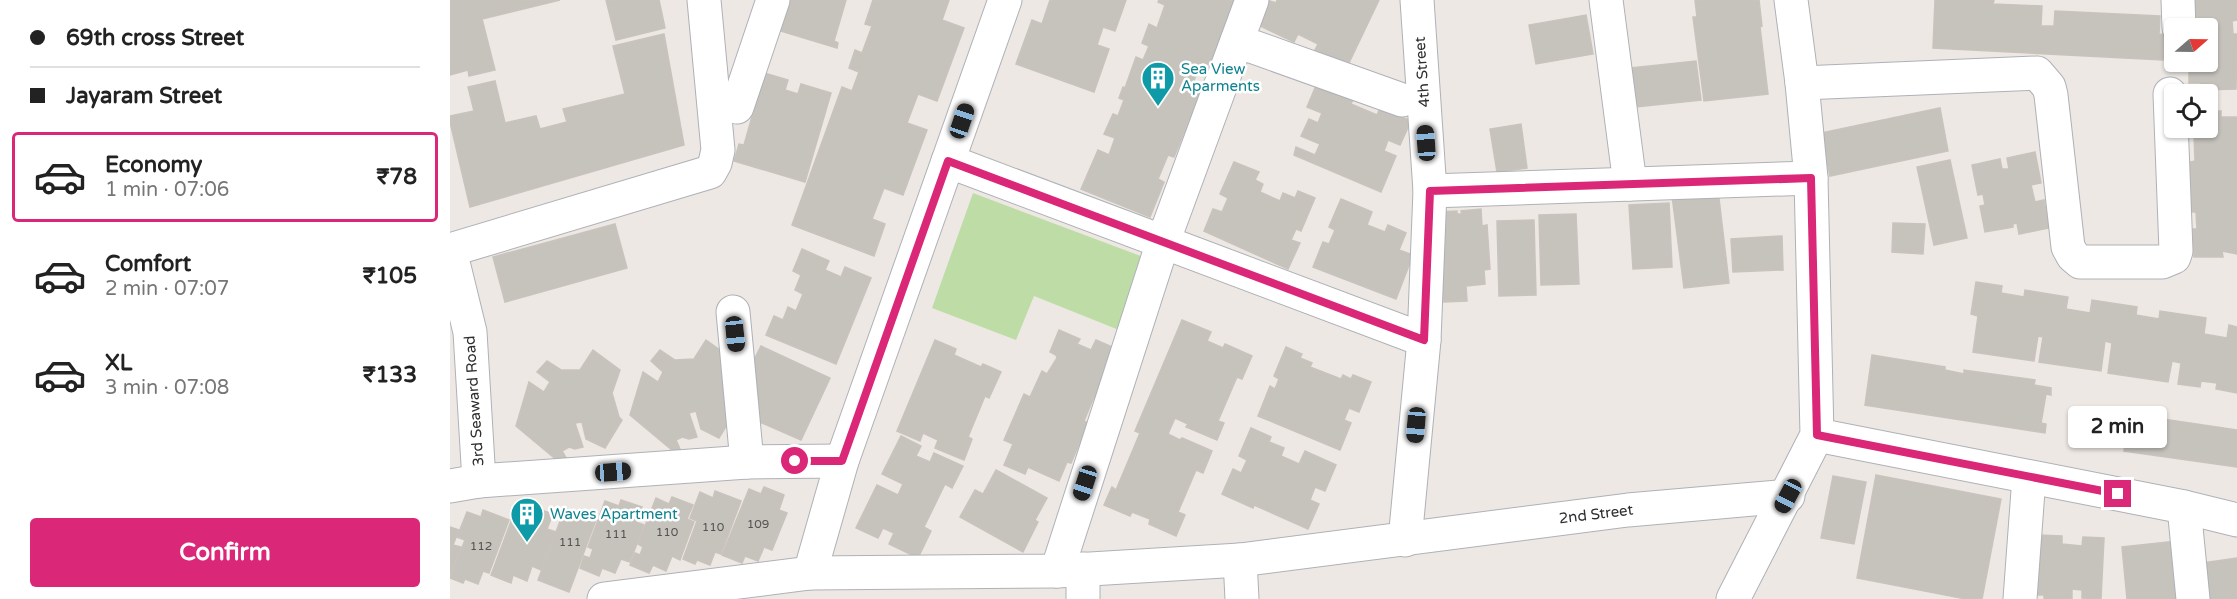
<!DOCTYPE html>
<meta charset="utf-8">
<style>
:root{--surface:#fff;--page:#f6f6f6;--text:#222;--muted:#767676;--line:#e0e0e0;--accent:#db2777}
body{margin:0;font-family:"Varela Round",sans-serif;background:var(--page);color:var(--text);height:100vh;display:flex;flex-direction:column;font-size:22px;white-space:nowrap}
*{box-sizing:border-box;margin:0}
p{font-size:20px;color:var(--muted)}
.icon{flex:none;width:33px;height:33px;fill:none;stroke:currentColor;stroke-width:2;stroke-linecap:round;stroke-linejoin:round}
.map{position:relative;flex:1;overflow:hidden}
.panel{display:flex;flex-direction:column;background:var(--surface);width:450px}
.panel>*{flex:none}
.hud{display:grid;align-content:center;height:132px;padding:0 30px;background:var(--surface)}
.needle{width:39px;rotate:70deg}
.fabs{position:absolute;left:1714px;top:18px;display:grid;gap:12px}
.fabs a{display:grid;place-items:center;width:54px;height:54px;border-radius:6px;background:var(--surface);box-shadow:0 2px 4px #0004;font-size:30px}
.end{position:absolute;width:27px;height:27px;margin:-14px;border:8px solid #db2777;background:#fff;box-shadow:0 0 0 3px #fff}
.from{border-radius:50%}
.bubble{position:absolute;height:42px;border-radius:6px;background:var(--surface);box-shadow:0 2px 4px #0004;font-size:20px;font-weight:800;line-height:42px;text-align:center}
.car{position:absolute;width:18px;height:36px;margin:-18px -9px;border-radius:8px;box-shadow:0 0 4px 2px #0007;background:linear-gradient(#222 24%,#8ab4d8 0 40%,#222 0 76%,#8ab4d8 0 86%,#222 0)}
.hud b{display:flex;align-items:center;gap:21px;height:57px;font-size:22px}
.hud b+b{border-top:2px solid var(--line)}
.hud i{width:15px;height:15px;background:var(--text)}
ul{padding:0;list-style:none}
li{display:flex;align-items:center;gap:18px;height:90px;margin:0 12px 9px;padding:0 18px;border:3px solid transparent;border-radius:6px}
li div{flex:1}
li b{display:block;font-size:22px}
li em{font-style:normal;font-weight:800}
li.current{border-color:var(--accent)}
li>.icon{width:54px;height:54px;stroke-width:1.5}
.cta{display:flex;gap:12px;margin-top:auto;padding:12px 30px}
.cta a{flex:1;height:69px;border-radius:6px;background:var(--accent);color:#fff;font-size:24px;font-weight:800;line-height:69px;text-align:center}
main{display:flex;flex:1;min-height:0}
.map>svg:first-child{display:block}
.green{fill:#bedda6}
.building{fill:#c6c3bd;stroke:#c9c3bc;stroke-width:1.5}
.lines{fill:none;stroke-linecap:round;stroke-linejoin:round}
.minor-casing{stroke:#afb1b8;stroke-width:35}
.minor{stroke:#fff;stroke-width:33}
.route{stroke:#db2777;stroke-width:8}
.labels{text-anchor:middle;dominant-baseline:central;stroke-width:5;stroke-linejoin:round;paint-order:stroke}
.number-label{font-size:12px;fill:#545352}
.culture-label{font-size:15px;fill:#0d838f;stroke:#fff;text-anchor:start}
.street-label{font-size:15px;fill:#2e2e2e;stroke:#fff}
</style>
<main>
<section class="panel">
<div class="hud">
<b><i class="from"></i>69th cross Street</b>
<b><i></i>Jayaram Street</b>
</div>
<ul>
<li class="current"><svg class="icon" aria-label="car" viewBox="0 0 24 24"><path d="M5 17H2v-5l4-1 3-4h7l3 4 3 1v5h-3M9 17h6M6 11h13"/><circle cx="7" cy="17" r="2"/><circle cx="17" cy="17" r="2"/></svg><div><b>Economy</b><p>1 min · 07:06</p></div><em>₹78</em></li>
<li><svg class="icon" aria-label="car" viewBox="0 0 24 24"><path d="M5 17H2v-5l4-1 3-4h7l3 4 3 1v5h-3M9 17h6M6 11h13"/><circle cx="7" cy="17" r="2"/><circle cx="17" cy="17" r="2"/></svg><div><b>Comfort</b><p>2 min · 07:07</p></div><em>₹105</em></li>
<li><svg class="icon" aria-label="car" viewBox="0 0 24 24"><path d="M5 17H2v-5l4-1 3-4h7l3 4 3 1v5h-3M9 17h6M6 11h13"/><circle cx="7" cy="17" r="2"/><circle cx="17" cy="17" r="2"/></svg><div><b>XL</b><p>3 min · 07:08</p></div><em>₹133</em></li>
</ul>
<div class="cta"><a>Confirm</a></div>
</section>
<div class="map">
<svg width="1787" height="599" viewBox="0 0 1787 599">
<rect width="100%" height="100%" fill="#ede8e3"/>
<!-- green -->
<polygon class="green" points="523,193 696,258 669,330 584,296 566,340 482,308"/>
<!-- building -->
<g class="building">
<polygon points="0,0 110,0 32,19 45,70 19,76 18,70 0,75"/>
<polygon points="156,0 209,0 215,28 166,40"/>
<polygon points="337,0 396,0 384,41 388,43 387,48 321,28"/>
<polygon points="423,0 499,0 492,20 514,28 487,101 468,94 457,123 477,130 453,195 434,188 422,219 435,224 424,256 342,225 392,87 402,91 409,72 399,68 405,50 412,53 422,26 415,24"/>
<polygon points="600,0 676,0 665,31 653,27 647,45 659,49 644,92 566,64 582,20 592,24"/>
<polygon points="709,0 789,0 762,66 752,62 742,85 752,89 724,157 718,155 708,179 714,182 700,217 631,189 648,150 659,155 665,138 654,134 663,114 668,116 674,100 669,98 673,87 675,88 686,57 693,60 699,46 692,43 699,24 707,28 715,5 708,2"/>
<polygon points="817,0 826,3 827,0 929,0 897,67 864,52 868,44 848,34 844,42 806,24"/>
<polygon points="1245,0 1309,0 1312,26 1310,27 1318,94 1254,101 1243,17 1247,17"/>
<polygon points="1485,0 1544,0 1543,4 1592,6 1591,26 1604,26 1605,11 1710,16 1709,34 1715,35 1713,60 1483,48"/>
<polygon points="1737,0 1787,0 1787,20 1782,21 1783,34 1787,34 1786,89 1751,90 1751,83 1739,83 1739,62 1758,62 1758,28 1738,28"/>
<polygon points="1136,15 1143,54 1086,64 1079,25"/>
<polygon points="214,34 234,145 20,207 0,122 0,116 24,111 18,87 45,81 55,123 86,116 90,129 117,122 113,109 175,94 163,46"/>
<polygon points="1246,61 1251,100 1186,107 1181,68"/>
<polygon points="311,72 338,80 335,90 348,94 351,84 381,93 355,182 284,161 289,144 294,145 309,92"/>
<polygon points="868,81 904,97 901,104 927,115 930,108 961,121 950,145 938,140 934,151 946,156 931,192 844,155 846,147 865,155 870,144 851,136 859,119 868,123 872,113 857,107"/>
<polygon points="1490,108 1498,151 1380,176 1371,133"/>
<polygon points="1758,111 1771,111 1771,117 1787,117 1787,254 1772,251 1773,257 1744,257 1743,229 1747,229 1746,212 1742,212 1740,162 1745,161 1744,135 1740,135 1740,128 1758,128"/>
<polygon points="1071,124 1077,168 1047,172 1040,129"/>
<polygon points="1585,152 1591,183 1581,185 1585,202 1594,200 1599,228 1569,234 1567,223 1563,224 1563,227 1535,232 1530,206 1535,205 1533,194 1528,195 1522,165 1550,159 1552,169 1559,169 1557,158"/>
<polygon points="1500,160 1517,238 1484,245 1467,167"/>
<polygon points="784,162 809,172 805,180 813,184 810,192 830,201 833,193 845,198 848,191 865,198 851,231 846,229 841,240 850,243 838,269 754,231 763,209 772,212 778,198 770,194"/>
<polygon points="1268,190 1279,283 1234,288 1222,196"/>
<polygon points="891,199 922,212 917,225 935,232 938,225 956,233 949,250 963,255 946,299 863,267 873,242 879,244 885,230 879,227"/>
<polygon points="1219,203 1222,267 1183,269 1179,205"/>
<polygon points="1031,209 1032,226 1037,225 1040,269 1034,270 1035,284 1016,286 1017,301 994,302 989,212 1007,211 1007,214 1012,214 1011,211"/>
<polygon points="1126,214 1129,284 1091,285 1089,215"/>
<polygon points="1084,220 1086,295 1049,296 1047,221"/>
<polygon points="1443,223 1475,224 1473,254 1442,252"/>
<polygon points="165,224 177,268 55,302 43,257"/>
<polygon points="1332,236 1333,270 1283,272 1281,239"/>
<polygon points="352,249 379,261 375,270 391,277 395,267 421,278 386,364 316,335 324,316 333,320 338,307 346,311 353,294 345,290 351,275 343,271"/>
<polygon points="1526,282 1552,286 1551,293 1574,297 1575,290 1618,297 1616,309 1640,313 1642,300 1687,307 1686,315 1709,319 1710,311 1756,318 1754,334 1777,338 1779,325 1787,327 1787,393 1766,389 1767,383 1751,381 1750,387 1728,384 1731,363 1722,361 1718,382 1658,373 1662,343 1655,341 1651,371 1589,362 1593,337 1588,336 1584,361 1523,352 1528,316 1521,314"/>
<polygon points="732,320 761,332 757,341 773,348 775,344 802,356 792,379 787,377 768,421 774,423 767,440 736,427 738,424 725,418 718,434 730,440 732,438 762,451 753,473 746,470 728,512 735,515 726,536 699,524 700,519 682,512 680,516 654,505 662,487 666,490 690,433 685,431"/>
<polygon points="609,330 630,339 627,344 641,350 646,340 669,350 648,399 644,397 634,421 638,423 621,463 617,462 609,481 578,467 575,474 554,465 563,444 554,440 574,394 580,397 592,371 597,374 607,358 606,355 600,352"/>
<polygon points="256,340 284,360 286,410 269,438 251,429 246,411 239,413 247,437 239,439 232,437 226,440 230,449 223,451 180,415 193,372 208,382 213,372 201,361 210,350 225,360 244,359"/>
<polygon points="485,340 506,349 504,355 531,367 533,364 551,372 539,398 535,396 518,437 522,439 514,460 485,448 488,440 473,433 470,441 447,431"/>
<polygon points="311,346 380,378 351,440 303,419 297,374"/>
<polygon points="836,347 852,354 850,358 862,363 860,367 891,379 893,375 901,379 903,375 921,382 909,412 899,408 894,420 901,423 890,450 808,416 820,386 825,389 829,379 824,376"/>
<polygon points="143,350 170,370 162,393 169,417 172,420 155,448 136,439 132,422 125,423 133,447 125,449 119,447 112,451 117,459 109,462 66,426 79,382 94,392 100,382 87,372 97,361 111,370 130,370"/>
<polygon points="1422,355 1495,367 1495,370 1514,374 1514,370 1585,380 1584,385 1601,388 1601,395 1596,394 1591,423 1596,424 1595,433 1415,405"/>
<polygon points="1679,414 1787,430 1787,467 1674,451"/>
<polygon points="801,428 821,437 819,442 834,448 831,456 849,464 855,451 886,465 875,491 865,487 860,500 869,504 858,529 804,505 803,508 772,494 783,469 791,473 797,460 789,456"/>
<polygon points="451,436 471,446 466,456 480,462 484,453 513,466 502,488 495,484 474,527 481,531 468,558 439,544 444,533 433,528 428,538 406,528 427,485 448,495 453,484 432,474"/>
<polygon points="546,470 597,498 585,520 588,522 573,552 510,517 525,490 533,494"/>
<polygon points="1426,475 1551,499 1532,599 1516,599 1407,578"/>
<polygon points="1383,476 1416,482 1404,544 1371,538"/>
<polygon points="314,487 334,495 329,510 337,513 322,550 314,547 308,561 295,556 292,563 272,555 299,489 311,494"/>
<polygon points="265,491 291,501 271,554 265,552 260,565 247,560 245,564 233,559 247,521 240,518 250,492 263,498"/>
<polygon points="222,497 243,505 237,519 244,522 230,560 222,556 216,571 203,565 199,573 180,565 185,553 190,555 193,547 188,544 206,498 219,504"/>
<polygon points="171,500 192,507 186,522 194,525 180,562 171,559 165,573 152,568 149,576 130,568 134,556 140,558 143,549 138,547 155,501 169,506"/>
<polygon points="82,507 103,514 97,529 106,532 91,570 82,566 77,581 63,575 61,583 41,575 66,508 80,513"/>
<polygon points="115,508 146,520 119,592 88,580"/>
<polygon points="33,510 59,520 39,573 33,571 28,584 15,579 13,583 0,578 15,540 7,537 17,512 31,517"/>
<polygon points="0,527 9,530 3,545 11,547 0,575"/>
<polygon points="1588,535 1612,536 1612,544 1632,546 1633,537 1654,538 1651,599 1632,598 1632,590 1622,589 1622,599 1594,599 1594,595 1584,595"/>
<polygon points="1727,541 1733,599 1677,599 1672,547"/>
<polygon points="1787,558 1787,599 1752,599 1753,563"/>
</g>
<g class="lines">
<defs>
<g id="minor">
<polyline points="1156,0 1180,184"/>
<polyline points="1728,0 1729,28"/>
<polyline points="787,41 952,100"/>
<polyline points="1352,83 1587,73 1599,87 1601,95 1618,247 1623,256 1630,262 1712,262 1724,257 1726,251 1720,94"/>
<polyline points="287,107 323,0"/>
<polyline points="498,161 974,340"/>
<polyline points="980,191 1361,178"/>
<polyline points="0,250 260,172 265,163 268,150 254,0"/>
<polyline points="0,250 20,332 29,481"/>
<polyline points="283,312 297,462"/>
<polyline points="1367,435 1734,507 1787,520"/>
<polyline points="0,486 29,481 297,462 392,461"/>
<polyline points="1734,507 1743,599"/>
<polyline points="955,540 974,340 980,191 967,0"/>
<polyline points="790,560 792,599"/>
<polyline points="633,569 633,599"/>
<polyline points="607,571 713,242 802,0"/>
<polyline points="360,573 392,461 555,0"/>
<polyline points="154,599 360,573 607,571 790,560 1178,510 1338,496"/>
<polyline points="1283,599 1367,435 1361,178 1352,83 1341,0"/>
<polyline points="1570,599 1579,477"/>
</g>
</defs>
<!-- minor casing -->
<use href="#minor" class="minor-casing"/>
<!-- minor -->
<use href="#minor" class="minor"/>
</g>
<g class="lines">
<!-- route -->
<polyline class="route" points="345,461 392,461 498,161 974,340 980,191 1361,178 1367,435 1668,494"/>
</g>
<!-- icons -->
<defs>
<symbol id="building-pin" viewBox="-11 -11 22 30"><path d="M0 17L-7.5 6A9.5 9.5 0 1 1 7.5 6Z" fill="#0f9aa8" stroke="#fff"/><path d="M-4-6H4V6H1V3H-1V6H-4ZM-2.5-4.3h1.7v1.8h-1.7ZM.8-4.3h1.7v1.8H.8ZM-2.5-1h1.7V.8h-1.7ZM.8-1h1.7V.8H.8Z" fill="#fff"/></symbol>
</defs>
<g fill-rule="evenodd">
<use href="#building-pin" x="689" y="59" width="38" height="52"/>
<use href="#building-pin" x="58" y="495" width="38" height="52"/>
</g>
<g class="labels">
<!-- number labels -->
<g class="number-label">
<text x="308" y="524">109</text>
<text x="263" y="527">110</text>
<text x="217" y="532">110</text>
<text x="166" y="534">111</text>
<text x="120" y="542">111</text>
<text x="31" y="546">112</text>
</g>
<!-- culture labels -->
<g class="culture-label">
<text x="731" y="69">Sea View<tspan x="731" dy="17">Aparments</tspan></text>
<text x="100" y="514">Waves Apartment</text>
</g>
<!-- street labels -->
<g class="street-label">
<text transform="translate(972 72) rotate(-94)">4th Street</text>
<text transform="translate(24 401) rotate(-94)">3rd Seaward Road</text>
<text transform="translate(1146 514) rotate(-7)">2nd Street</text>
</g>
</g>
</svg>
<div class="fabs">
<a><svg class="needle" viewBox="-14 -14 28 28"><path d="M0-13l5 13h-10z" fill="#e53935"/><path d="M0 13l5-13h-10z" fill="#767676"/></svg></a>
<a><svg class="icon" aria-label="locate" viewBox="0 0 24 24"><circle cx="12" cy="12" r="6"/><path d="M12 2v4M12 18v4M2 12h4M18 12h4"/></svg></a>
</div>
<i class="end from" style="left:345px;top:461px"></i>
<i class="end" style="left:1668px;top:494px"></i>
<div class="bubble" style="left:1618px;top:406px;width:99px">2 min</div>
<i class="car" style="left:512px;top:121px;rotate:19deg"></i>
<i class="car" style="left:976px;top:143px;rotate:356deg"></i>
<i class="car" style="left:285px;top:334px;rotate:174deg"></i>
<i class="car" style="left:966px;top:425px;rotate:185deg"></i>
<i class="car" style="left:163px;top:472px;rotate:86deg"></i>
<i class="car" style="left:635px;top:483px;rotate:198deg"></i>
<i class="car" style="left:1338px;top:496px;rotate:208deg"></i>
</div>
</main>
